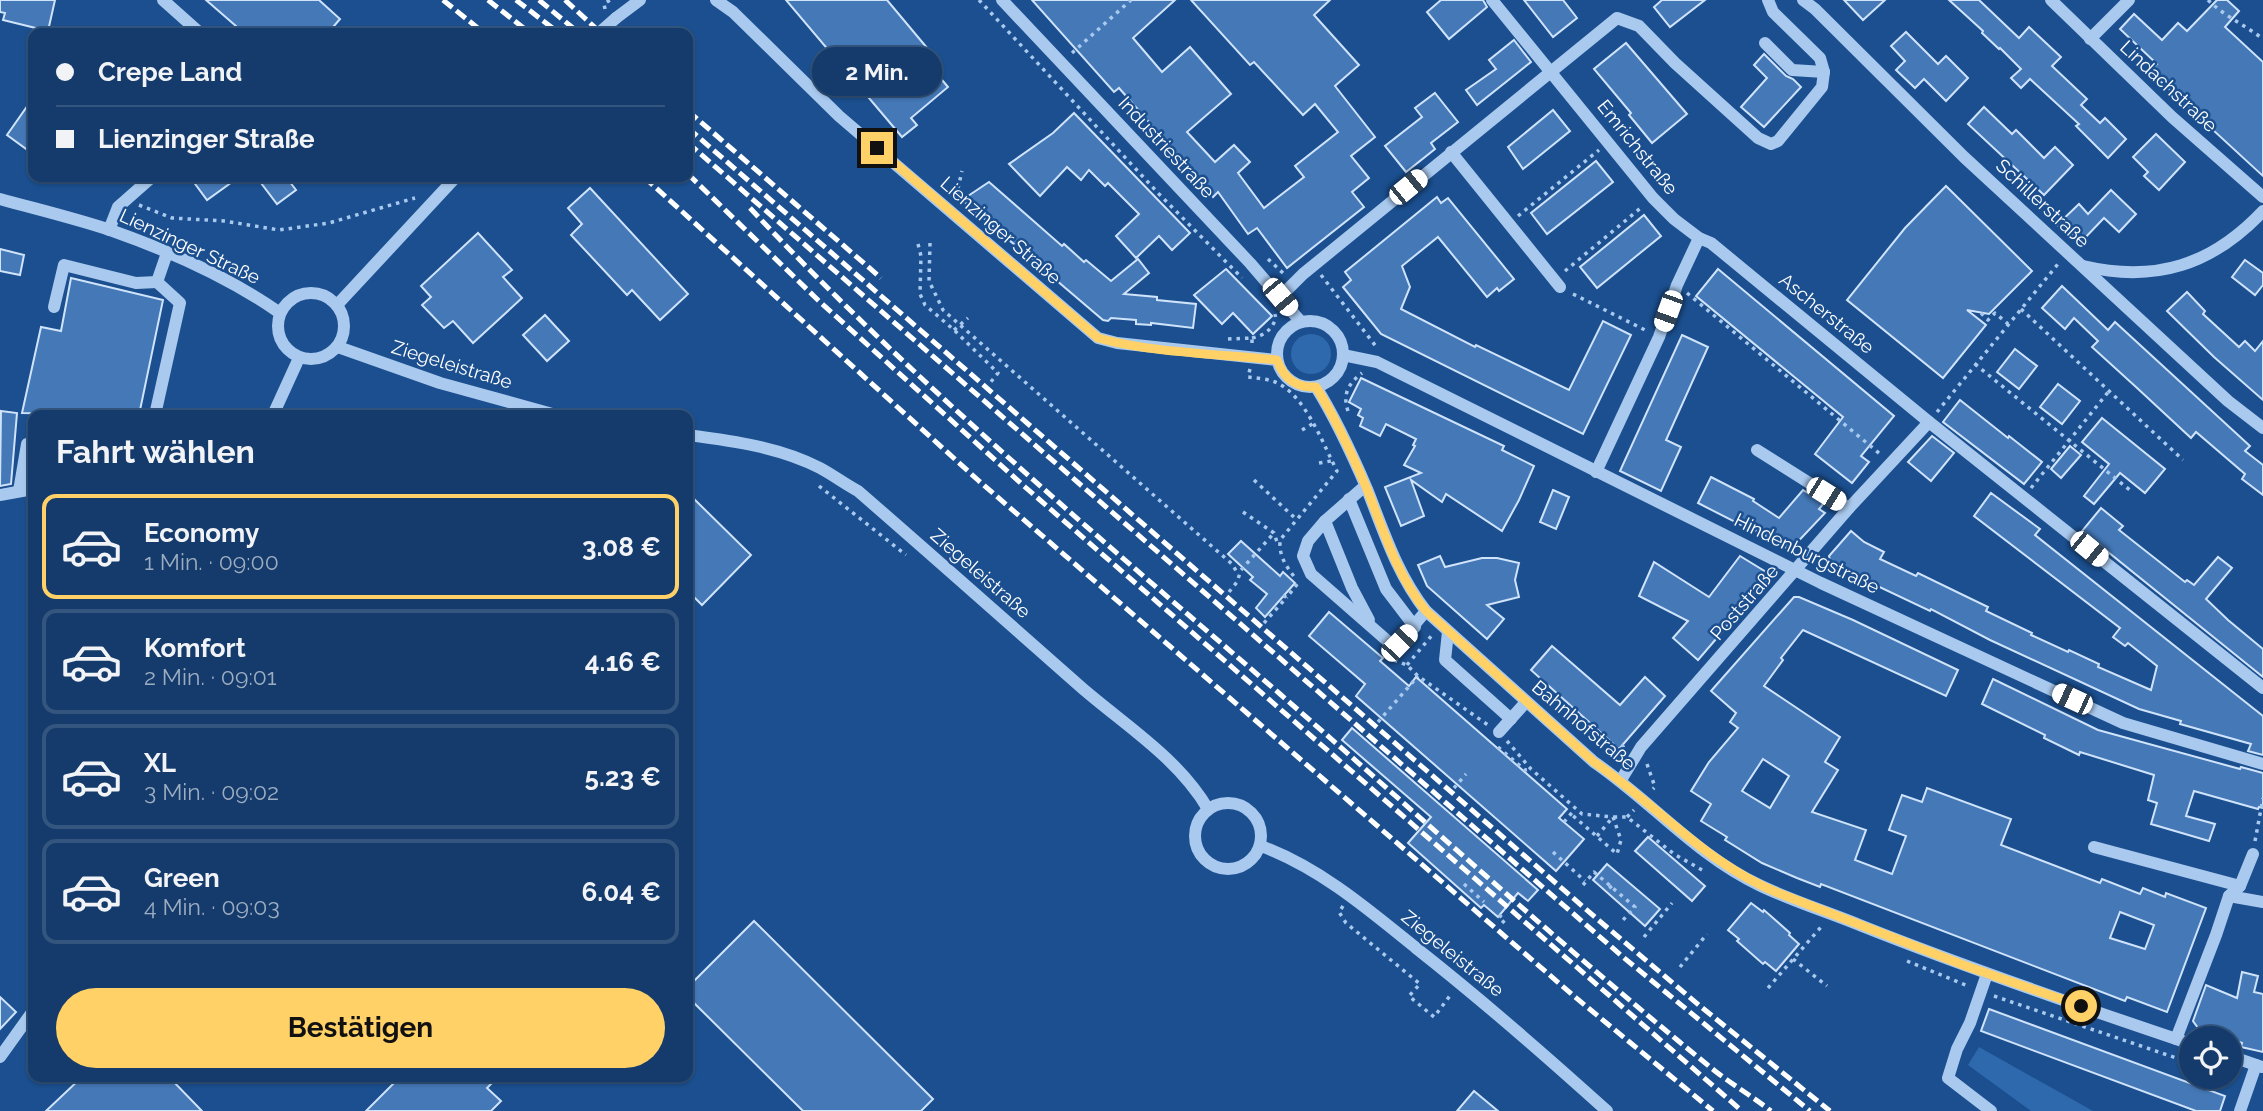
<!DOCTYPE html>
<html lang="de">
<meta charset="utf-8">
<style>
:root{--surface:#143b6b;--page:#214673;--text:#f1f3f6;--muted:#9dadc1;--line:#33557e;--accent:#ffd166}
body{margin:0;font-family:Raleway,sans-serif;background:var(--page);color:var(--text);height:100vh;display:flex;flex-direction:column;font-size:26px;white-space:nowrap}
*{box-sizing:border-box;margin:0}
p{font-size:23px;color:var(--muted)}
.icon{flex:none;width:38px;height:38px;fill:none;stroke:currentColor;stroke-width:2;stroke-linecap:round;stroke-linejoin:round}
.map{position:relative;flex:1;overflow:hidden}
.panel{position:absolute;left:28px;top:410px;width:665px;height:672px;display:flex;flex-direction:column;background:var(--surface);border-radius:14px;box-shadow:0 2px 5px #0004,0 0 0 2px var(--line)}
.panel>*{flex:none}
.hud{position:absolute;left:28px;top:28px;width:665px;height:154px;border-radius:14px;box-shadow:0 2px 5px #0004,0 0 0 2px var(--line);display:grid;align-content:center;height:154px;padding:0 28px;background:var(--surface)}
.controls{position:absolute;left:2179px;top:1026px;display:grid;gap:14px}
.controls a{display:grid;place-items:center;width:63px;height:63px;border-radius:50%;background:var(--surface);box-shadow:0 2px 5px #0004,0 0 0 2px var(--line);font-size:35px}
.end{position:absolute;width:32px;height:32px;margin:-16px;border:9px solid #ffd166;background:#111;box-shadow:0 0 0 4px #111}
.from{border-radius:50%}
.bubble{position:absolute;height:49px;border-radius:24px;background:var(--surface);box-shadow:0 2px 5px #0004,0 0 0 2px var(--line);font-size:23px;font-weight:700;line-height:49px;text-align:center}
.car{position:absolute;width:21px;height:42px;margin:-21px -10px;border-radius:9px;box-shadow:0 0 5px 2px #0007;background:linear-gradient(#fff 24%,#345 0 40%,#fff 0 76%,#345 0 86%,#fff 0)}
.hud b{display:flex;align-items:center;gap:24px;height:66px;font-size:26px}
.hud b+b{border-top:2px solid var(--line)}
.hud i{width:18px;height:18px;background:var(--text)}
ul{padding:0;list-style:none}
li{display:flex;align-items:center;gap:21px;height:105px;margin:0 14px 10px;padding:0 14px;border:4px solid var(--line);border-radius:14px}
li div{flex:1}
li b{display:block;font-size:26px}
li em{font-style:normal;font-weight:700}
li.active{border-color:var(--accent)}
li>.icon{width:63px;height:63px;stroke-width:1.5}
h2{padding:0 28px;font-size:32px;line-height:84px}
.action{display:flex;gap:14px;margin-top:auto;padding:14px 28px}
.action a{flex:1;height:80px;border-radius:42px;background:var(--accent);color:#111;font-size:28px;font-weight:700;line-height:80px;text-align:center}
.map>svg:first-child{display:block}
.green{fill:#2e69ad}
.building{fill:#4478b7;stroke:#cfe3fa;stroke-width:2;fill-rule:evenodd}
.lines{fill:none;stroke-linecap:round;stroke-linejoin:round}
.path{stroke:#a9c9ee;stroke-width:3.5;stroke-dasharray:3.5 5;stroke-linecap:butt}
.minor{stroke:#a9c9ee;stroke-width:12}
.rail{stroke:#fff;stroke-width:5;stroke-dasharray:12 5;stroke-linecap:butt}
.minor-bridge{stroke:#a9c9ee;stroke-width:12}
.route{stroke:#ffd166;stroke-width:9}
.labels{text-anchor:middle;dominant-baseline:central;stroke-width:5;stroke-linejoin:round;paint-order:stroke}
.street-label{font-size:19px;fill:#fff;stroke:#1b4f8f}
</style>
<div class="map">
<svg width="2263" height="1111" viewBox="0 0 2263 1111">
<rect width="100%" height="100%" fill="#1b4f8f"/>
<!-- green -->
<g class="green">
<circle cx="1311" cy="354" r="20"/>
<polygon points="1979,1047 2093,1111 2031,1111 1968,1065"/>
</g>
<!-- building -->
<g class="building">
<polygon points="0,0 55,0 48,31 3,20 5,13 0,12"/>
<polygon points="206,0 319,0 340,19 328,33 244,33"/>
<polygon points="786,0 887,0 938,61 931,67 948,87 911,118 917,125 902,137"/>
<polygon points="1032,0 1175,0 1133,38 1162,72 1190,47 1231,94 1187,132 1215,162 1234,145 1250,162 1238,173 1264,208 1304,177 1295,166 1338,132 1315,104 1303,115 1254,62 1250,65 1191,0 1330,0 1314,15 1359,65 1335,86 1375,137 1351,156 1369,178 1352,192 1364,207 1287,268 1257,228 1248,234 1218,192 1213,197 1174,155 1176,153 1119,88 1114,92"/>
<polygon points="1441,0 1483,0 1487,7 1449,39 1427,12"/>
<polygon points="1524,0 1563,0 1577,18 1553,37"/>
<polygon points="1662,0 1705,0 1670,27 1654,7"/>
<polygon points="1844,0 1885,0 1863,20"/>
<polygon points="1949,0 1979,0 2019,38 2029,27 2061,57 2052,66 2087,99 2081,105 2100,123 2105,118 2126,139 2108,158 2076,126 2079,124 2030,79 2021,88 2011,78 2021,69 2000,48 1999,49 1982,33 1983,31"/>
<polygon points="2217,0 2227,0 2239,11 2225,27 2263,62 2263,176 2150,72 2157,64 2120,29 2134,14 2162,40 2178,23 2187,31"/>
<polygon points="1906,32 1938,64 1946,56 1968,78 1946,101 1924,79 1915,88 1896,70 1905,61 1891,46"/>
<polygon points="1514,40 1531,62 1477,105 1466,90 1496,69 1489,60"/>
<polygon points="1626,43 1687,114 1652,143 1629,115 1631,113 1594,69"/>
<polygon points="1764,54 1786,76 1793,79 1801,87 1764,127 1741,107 1767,78 1754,65"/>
<polygon points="1435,93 1458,122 1431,143 1435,149 1406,172 1385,146 1422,117 1415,108"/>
<polygon points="33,98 33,154 7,135"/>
<polygon points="1984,107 2012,134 2016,130 2044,158 2055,147 2073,165 2044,195 1968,124"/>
<polygon points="1553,110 1570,131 1523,169 1508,147"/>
<polygon points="1074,113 1190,233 1172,250 1159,236 1136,258 1116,236 1139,214 1108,183 1105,186 1089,170 1081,180 1067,167 1040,196 1009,164 1053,133"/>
<polygon points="2156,134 2185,162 2159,190 2144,176 2148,172 2133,157"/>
<polygon points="1596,161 1613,182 1547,234 1531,213"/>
<polygon points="190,177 239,177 207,200"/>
<polygon points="270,177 286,177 296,190 277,204 261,183"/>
<polygon points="989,182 1062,246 1064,244 1084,262 1086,260 1111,281 1138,259 1149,273 1124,294 1157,297 1157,300 1196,304 1193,328 1151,323 1151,325 1136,324 1136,320 1111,318 1108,321 1103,320 962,200"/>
<polygon points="1946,186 2032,271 1989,314 1967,310 1986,325 1943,378 1847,300 1905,228"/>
<polygon points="590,188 688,294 660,320 632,290 627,295 571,235 582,224 568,208"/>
<polygon points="2111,190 2136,214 2119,232 2104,218 2082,241 2057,225 2079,204 2088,214"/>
<polygon points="1437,197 1441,203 1448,198 1514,279 1499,291 1497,288 1487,297 1438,237 1402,266 1410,287 1401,309 1475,347 1476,345 1569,390 1603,321 1631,335 1583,434 1381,334 1343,287 1351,280 1345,272"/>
<polygon points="1644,215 1661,236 1597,288 1580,267"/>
<polygon points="478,233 512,270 503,277 522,298 473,343 453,321 444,328 422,305 431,297 421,286"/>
<polygon points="0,249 24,255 20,275 0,271"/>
<polygon points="2245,260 2263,273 2263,285 2255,295 2232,277"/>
<polygon points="1226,269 1272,316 1253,334 1233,313 1222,324 1194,295"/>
<polygon points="1718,269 1894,416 1861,456 1869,462 1852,483 1815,454 1843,417 1696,296"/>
<polygon points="71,278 163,300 139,415 22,413 41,327 61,331"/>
<polygon points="2062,286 2108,330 2115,322 2250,446 2245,451 2263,465 2263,495 2242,479 2245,474 2196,432 2191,438 2136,387 2092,347 2098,341 2074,318 2065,329 2042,308"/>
<polygon points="2187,292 2205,311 2203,314 2239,347 2245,341 2255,351 2263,341 2263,400 2214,357 2167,311"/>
<polygon points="545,315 569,341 547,361 523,335"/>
<polygon points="1682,335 1708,347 1666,440 1681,447 1661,491 1620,471"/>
<polygon points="2015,349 2037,366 2019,389 1997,372"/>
<polygon points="1361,378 1504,446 1502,450 1534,466 1519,500 1502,531 1446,494 1442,502 1411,480 1424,516 1401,526 1385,487 1421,473 1404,465 1415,446 1413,445 1416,439 1386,424 1380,436 1360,426 1363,418 1358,415 1361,409 1349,402"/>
<polygon points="2058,384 2080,401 2062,424 2040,407"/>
<polygon points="1960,400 2008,438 2009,436 2042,462 2024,484 1943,422"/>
<polygon points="1,411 17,413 11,484 0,486"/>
<polygon points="2102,418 2165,469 2145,493 2120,473 2094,504 2084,496 2109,464 2082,442"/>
<polygon points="1932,436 1954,453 1931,481 1908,462"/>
<polygon points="2070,446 2081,455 2061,478 2051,469"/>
<polygon points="1711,477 1754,499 1753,501 1779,518 1803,490 1824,503 1819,509 1825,513 1790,550 1742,523 1741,525 1698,503"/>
<polygon points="1553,490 1569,497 1556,529 1540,522"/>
<polygon points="688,493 751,555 702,605 688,591"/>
<polygon points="1991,493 2040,529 2035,535 2263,716 2263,755 2248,751 2251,744 2180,724 2181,721 2139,709 1990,640 1931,609 1930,611 1831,564 1829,556 1851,531 1864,542 1884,552 1880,559 1916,576 1918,573 1961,594 1988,607 1986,611 2032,633 2031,635 2068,652 2069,650 2099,664 2098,667 2151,690 2157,666 2128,643 2125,646 2113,637 2120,628 1974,516"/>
<polygon points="2101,508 2123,526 2119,530 2185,582 2187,580 2194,585 2218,557 2232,568 2206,599 2228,620 2263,649 2263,677 2082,531"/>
<polygon points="1241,541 1280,576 1283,572 1295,583 1265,617 1256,608 1267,594 1250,580 1253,577 1228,554"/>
<polygon points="1440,556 1445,567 1482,558 1497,558 1519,563 1515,580 1519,597 1487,605 1504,619 1487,639 1427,586 1418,565"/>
<polygon points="1740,556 1771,575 1698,660 1673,638 1688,621 1639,596 1654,562 1709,597"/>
<path d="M1794,597H1799L1853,620L1958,670L1946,696L1803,630L1781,658L1783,660L1764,686L1840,737L1825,762L1838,770L1812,812L1866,830L1855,860L1892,874L1906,836L1889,830L1902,795L1922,802L1927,788L2011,819L2001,845L2100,883L2102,879L2140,894L2143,888L2165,897L2166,893L2206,908L2167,1012L2127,997L2125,1001L1821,884L1820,887L1797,878L1762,863L1725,840L1727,837L1701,821L1711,804L1691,791L1709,762L1738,728L1730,722L1736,713L1711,691ZM1763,759L1789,776L1770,808L1742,791ZM2120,912L2154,925L2145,949L2110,938Z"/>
<polygon points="1329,612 1383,658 1380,661 1409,686 1416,677 1567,809 1559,818 1584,839 1556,871 1356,696 1365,684 1309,636"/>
<polygon points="1552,646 1620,705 1645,677 1665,696 1619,749 1531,670"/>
<polygon points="1993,679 2098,730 2240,769 2241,767 2263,773 2263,808 2259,807 2258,809 2194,791 2186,816 2215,824 2209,841 2151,824 2157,803 2148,800 2154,775 2080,752 2079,755 2044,738 2045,735 1982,704"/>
<polygon points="1352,728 1538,890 1528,901 1518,893 1498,917 1484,905 1481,908 1408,843 1431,817 1342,740"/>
<polygon points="1648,837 1705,886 1692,901 1635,851"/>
<polygon points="1607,864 1660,909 1645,926 1593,880"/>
<polygon points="1751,903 1763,912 1764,910 1790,933 1789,935 1799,944 1776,971 1765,962 1763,964 1737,941 1739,939 1728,930"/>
<polygon points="754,921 933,1099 921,1111 803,1111 688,997 688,987"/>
<polygon points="2242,972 2258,976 2254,992 2263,994 2263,1052 2241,1047 2242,1043 2198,1028 2193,1021 2206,985 2237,998"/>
<polygon points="0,997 16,1012 0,1029"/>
<polygon points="1989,1009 2225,1096 2220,1111 2196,1111 1981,1031"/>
<polygon points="83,1076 168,1076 202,1111 46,1111"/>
<polygon points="401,1076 499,1076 487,1088 501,1101 491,1111 366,1111"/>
<polygon points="1474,1091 1498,1111 1457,1111"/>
</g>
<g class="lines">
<!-- path -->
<g class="path">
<polyline points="979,0 1159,194 1242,278"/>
<path d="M2208,0C2224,16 2245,25 2263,39"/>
<polyline points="605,9 604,4 610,0"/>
<polyline points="1072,53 1131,0"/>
<polyline points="956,197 962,171"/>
<polyline points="139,205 172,218 224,221 279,230 329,223 415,198"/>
<polyline points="1518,216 1599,150"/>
<polyline points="930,243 929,281 943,310 1232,564 1238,574"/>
<polyline points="918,244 921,256 920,294 925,305 954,330 998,373 990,383"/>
<polyline points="1268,259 1283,273"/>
<polyline points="1565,271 1643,206"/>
<polyline points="1321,275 1378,349"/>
<polyline points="1687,293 1880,454"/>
<polyline points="1573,294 1647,331"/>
<polyline points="2021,309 2183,460"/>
<polyline points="1981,313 1988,320 1995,313 2008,324"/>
<polyline points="954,330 968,318"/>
<path d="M1252,338C1265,335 1270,331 1276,319L1275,314"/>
<polyline points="1228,339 1252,338 1252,345"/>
<polyline points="1975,364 2131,491"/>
<path d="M1250,369L1248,377C1257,378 1267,379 1275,382C1305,394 1323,444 1337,471L1280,540C1279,557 1286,566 1296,579"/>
<polyline points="479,410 486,415"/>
<path d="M1348,411C1342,394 1349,383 1362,373"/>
<polyline points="1937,412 2058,264"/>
<polyline points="1302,430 1314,423"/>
<polyline points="1319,463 1331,461"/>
<polyline points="1254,480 1296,519"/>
<polyline points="819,486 906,555"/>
<polyline points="2031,488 2109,391"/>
<polyline points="1243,512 1274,533 1278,545"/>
<polyline points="1229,592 1237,582 1241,570 1274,533"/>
<polyline points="1283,596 1287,597 1299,582"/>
<polyline points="1264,623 1287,597"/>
<polyline points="1394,660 1407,665 1418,676 1488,725"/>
<polyline points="1407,665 1433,634"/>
<polyline points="1378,722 1418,676"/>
<polyline points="1507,741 1531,769 1582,814 1613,817 1621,840 1617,854 1571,814"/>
<polyline points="1498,747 1525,770 1531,769"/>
<polyline points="1606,751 1619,750 1624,745"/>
<polyline points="1647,764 1655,787 1653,789"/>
<polyline points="1454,788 1466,774"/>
<polyline points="1627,817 1634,810"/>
<polyline points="1564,822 1575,809"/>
<polyline points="1597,836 1613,817 1627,817 1674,854 1702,870"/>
<polyline points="2255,841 2263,798"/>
<polyline points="1553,852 1585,881"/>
<polyline points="1464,884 1484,902"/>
<polyline points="1583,885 1594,872 1635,907 1623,920"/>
<polyline points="1609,888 1615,884"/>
<polyline points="1343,906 1339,912 1346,923 1420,984 1409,996 1434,1017 1452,993"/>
<polyline points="1499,915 1505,920 1499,926"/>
<polyline points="1644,937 1672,903"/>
<polyline points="1793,959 1827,986"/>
<polyline points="1907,961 1968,986"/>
<polyline points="1680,967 1707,934"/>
<polyline points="1768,988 1821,927"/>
<polyline points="1994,996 2191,1063"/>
</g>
<!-- minor -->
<g class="minor">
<polyline points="163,0 200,33"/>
<polyline points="716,0 733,12 839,116 1098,338 1117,343 1277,360"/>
<polyline points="1002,0 1250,263 1301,322"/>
<polyline points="1492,0 1653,198 1674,219 1699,238 1677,285 1659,337 1596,472"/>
<polyline points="1803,0 1815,9 1964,157 2228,401 2263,428"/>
<polyline points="2051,0 2172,117 2263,197"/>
<polyline points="616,18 640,0"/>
<polyline points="2090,39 2129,0"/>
<polyline points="1765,43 1792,70 1824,72"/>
<polyline points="1451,152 1560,287"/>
<path d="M0,199C36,209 74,218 110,230C167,250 230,278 280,313"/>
<polyline points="109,230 118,207 152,177"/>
<polyline points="1699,238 1711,243 1929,422 2263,688"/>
<path d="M2083,266C2156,283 2212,265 2263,211"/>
<circle cx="311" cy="326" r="33"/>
<polyline points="1280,297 1303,274 1617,18 1639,26 1675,63 1758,138 1771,144 1778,141 1822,87 1824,72 1820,58 1773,12 1768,0"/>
<polyline points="337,305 456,177"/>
<polyline points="54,307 64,265 136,283 157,282"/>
<circle cx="1310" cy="354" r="33"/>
<polyline points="338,347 440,383 556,415"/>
<polyline points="1343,355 1377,362 1821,583 2123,723 2263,764"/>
<path d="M1316,387C1336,419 1352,454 1367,489C1384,532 1397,574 1426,611L1594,762C1651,801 1696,855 1759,885C1792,901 1828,912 1862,926C1970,969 2081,1007 2191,1044"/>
<polyline points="155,415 180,303 157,282 167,253"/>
<polyline points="273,415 299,358"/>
<path d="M688,435C733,441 779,447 820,468C833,475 845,484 858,491C933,556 1007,622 1082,688C1126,726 1178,758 1208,809"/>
<polyline points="1757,450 1849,508"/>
<polyline points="1365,486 1325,521 1308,541 1303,556 1311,574 1391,644 1399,643 1426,611"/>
<polyline points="19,491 27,444"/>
<polyline points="0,495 33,489"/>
<polyline points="1349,499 1386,589 1415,627"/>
<polyline points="1325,521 1352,588 1369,620"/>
<polyline points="1448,632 1445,660 1511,719"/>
<polyline points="1499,732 1526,702"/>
<polyline points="1621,780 1641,747 1849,508 1929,422"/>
<circle cx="1228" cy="836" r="33"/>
<path d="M1261,846C1320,868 1368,909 1416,948C1482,1000 1545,1055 1607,1111"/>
<polyline points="2094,847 2240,886"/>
<polyline points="2229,896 2263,902"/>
<polyline points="1987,974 1970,1023 1957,1049 1948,1078 1991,1111"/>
<polyline points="2176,1039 2216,935 2229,896 2240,886 2253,854"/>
<polyline points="2230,1056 2262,1067"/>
<polyline points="0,1057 33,1011"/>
<polyline points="2240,1111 2256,1065"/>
</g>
<!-- rail -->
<g class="rail">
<polyline points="443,0 484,33"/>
<polyline points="488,0 530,33"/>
<polyline points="516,0 559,33"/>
<polyline points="539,0 579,33"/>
<polyline points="565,0 601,33"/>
<polyline points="688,111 881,278"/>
<polyline points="688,128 1596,918 1700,1006 1830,1111"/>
<polyline points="688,143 1623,957 1810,1111"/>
<polyline points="688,174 819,301 1025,487 1742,1111"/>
<polyline points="644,177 979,481 1575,997 1713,1111"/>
<path d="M750,208C914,383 1099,537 1280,694C1424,820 1566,950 1715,1071C1733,1085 1753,1097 1771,1111"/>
</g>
<!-- minor-bridge -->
<polyline class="minor-bridge" points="599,33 616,18"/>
</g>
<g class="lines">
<!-- route -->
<path class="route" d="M877,148L1098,338C1152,353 1220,354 1277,360C1284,379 1296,388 1316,387C1336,419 1352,454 1367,489C1384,532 1397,575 1426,611L1594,762C1657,805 1705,863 1778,893L1966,966L2081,1006"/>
</g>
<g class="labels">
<!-- street labels -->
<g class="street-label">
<text transform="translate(2169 86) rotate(43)">Lindachstraße</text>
<text transform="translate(1167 147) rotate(47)">Industriestraße</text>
<text transform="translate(1638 147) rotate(51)">Emrichstraße</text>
<text transform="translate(2043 203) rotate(43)">Schillerstraße</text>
<text transform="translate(1001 230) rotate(41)">Lienzinger Straße</text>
<text transform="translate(190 246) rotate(25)">Lienzinger Straße</text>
<text transform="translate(1827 313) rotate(39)">Ascherstraße</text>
<text transform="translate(452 364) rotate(17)">Ziegeleistraße</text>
<text transform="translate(1807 553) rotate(26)">Hindenburgstraße</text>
<text transform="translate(981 573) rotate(41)">Ziegeleistraße</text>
<text transform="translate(1744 602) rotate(-49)">Poststraße</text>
<text transform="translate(1584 725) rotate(40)">Bahnhofstraße</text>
<text transform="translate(1453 953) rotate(39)">Ziegeleistraße</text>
</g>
</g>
</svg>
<div class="controls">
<a><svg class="icon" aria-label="locate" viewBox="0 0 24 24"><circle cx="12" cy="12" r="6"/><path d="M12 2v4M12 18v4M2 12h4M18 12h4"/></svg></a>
</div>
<i class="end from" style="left:2081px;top:1006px"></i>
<i class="end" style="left:877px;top:148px"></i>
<div class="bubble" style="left:812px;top:47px;width:130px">2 Min.</div>
<i class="car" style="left:1408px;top:187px;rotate:51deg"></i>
<i class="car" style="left:1280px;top:297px;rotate:140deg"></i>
<i class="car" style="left:1668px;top:311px;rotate:200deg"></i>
<i class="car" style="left:1826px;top:494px;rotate:122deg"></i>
<i class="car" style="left:2089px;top:549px;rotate:129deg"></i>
<i class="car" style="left:1399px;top:643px;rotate:44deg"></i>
<i class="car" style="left:2072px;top:699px;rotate:295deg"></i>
<div class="hud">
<b><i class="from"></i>Crepe Land</b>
<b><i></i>Lienzinger Straße</b>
</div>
<section class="panel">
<h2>Fahrt wählen</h2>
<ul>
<li class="active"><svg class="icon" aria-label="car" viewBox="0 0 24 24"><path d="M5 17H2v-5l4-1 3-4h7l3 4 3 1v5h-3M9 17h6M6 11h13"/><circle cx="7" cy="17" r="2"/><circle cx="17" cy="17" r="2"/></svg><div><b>Economy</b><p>1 Min. · 09:00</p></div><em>3.08 €</em></li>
<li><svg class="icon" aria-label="car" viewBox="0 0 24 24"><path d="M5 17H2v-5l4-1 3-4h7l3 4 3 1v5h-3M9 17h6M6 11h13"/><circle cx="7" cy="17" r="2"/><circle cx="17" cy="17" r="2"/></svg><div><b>Komfort</b><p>2 Min. · 09:01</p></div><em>4.16 €</em></li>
<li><svg class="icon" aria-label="car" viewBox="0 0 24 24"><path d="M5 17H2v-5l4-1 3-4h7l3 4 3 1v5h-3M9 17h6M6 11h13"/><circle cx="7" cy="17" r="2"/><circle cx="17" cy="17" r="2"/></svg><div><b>XL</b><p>3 Min. · 09:02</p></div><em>5.23 €</em></li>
<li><svg class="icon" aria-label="car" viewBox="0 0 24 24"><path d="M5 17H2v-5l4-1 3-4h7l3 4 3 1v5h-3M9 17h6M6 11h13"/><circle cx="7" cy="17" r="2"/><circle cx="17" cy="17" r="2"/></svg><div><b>Green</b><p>4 Min. · 09:03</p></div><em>6.04 €</em></li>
</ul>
<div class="action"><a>Bestätigen</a></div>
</section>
</div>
